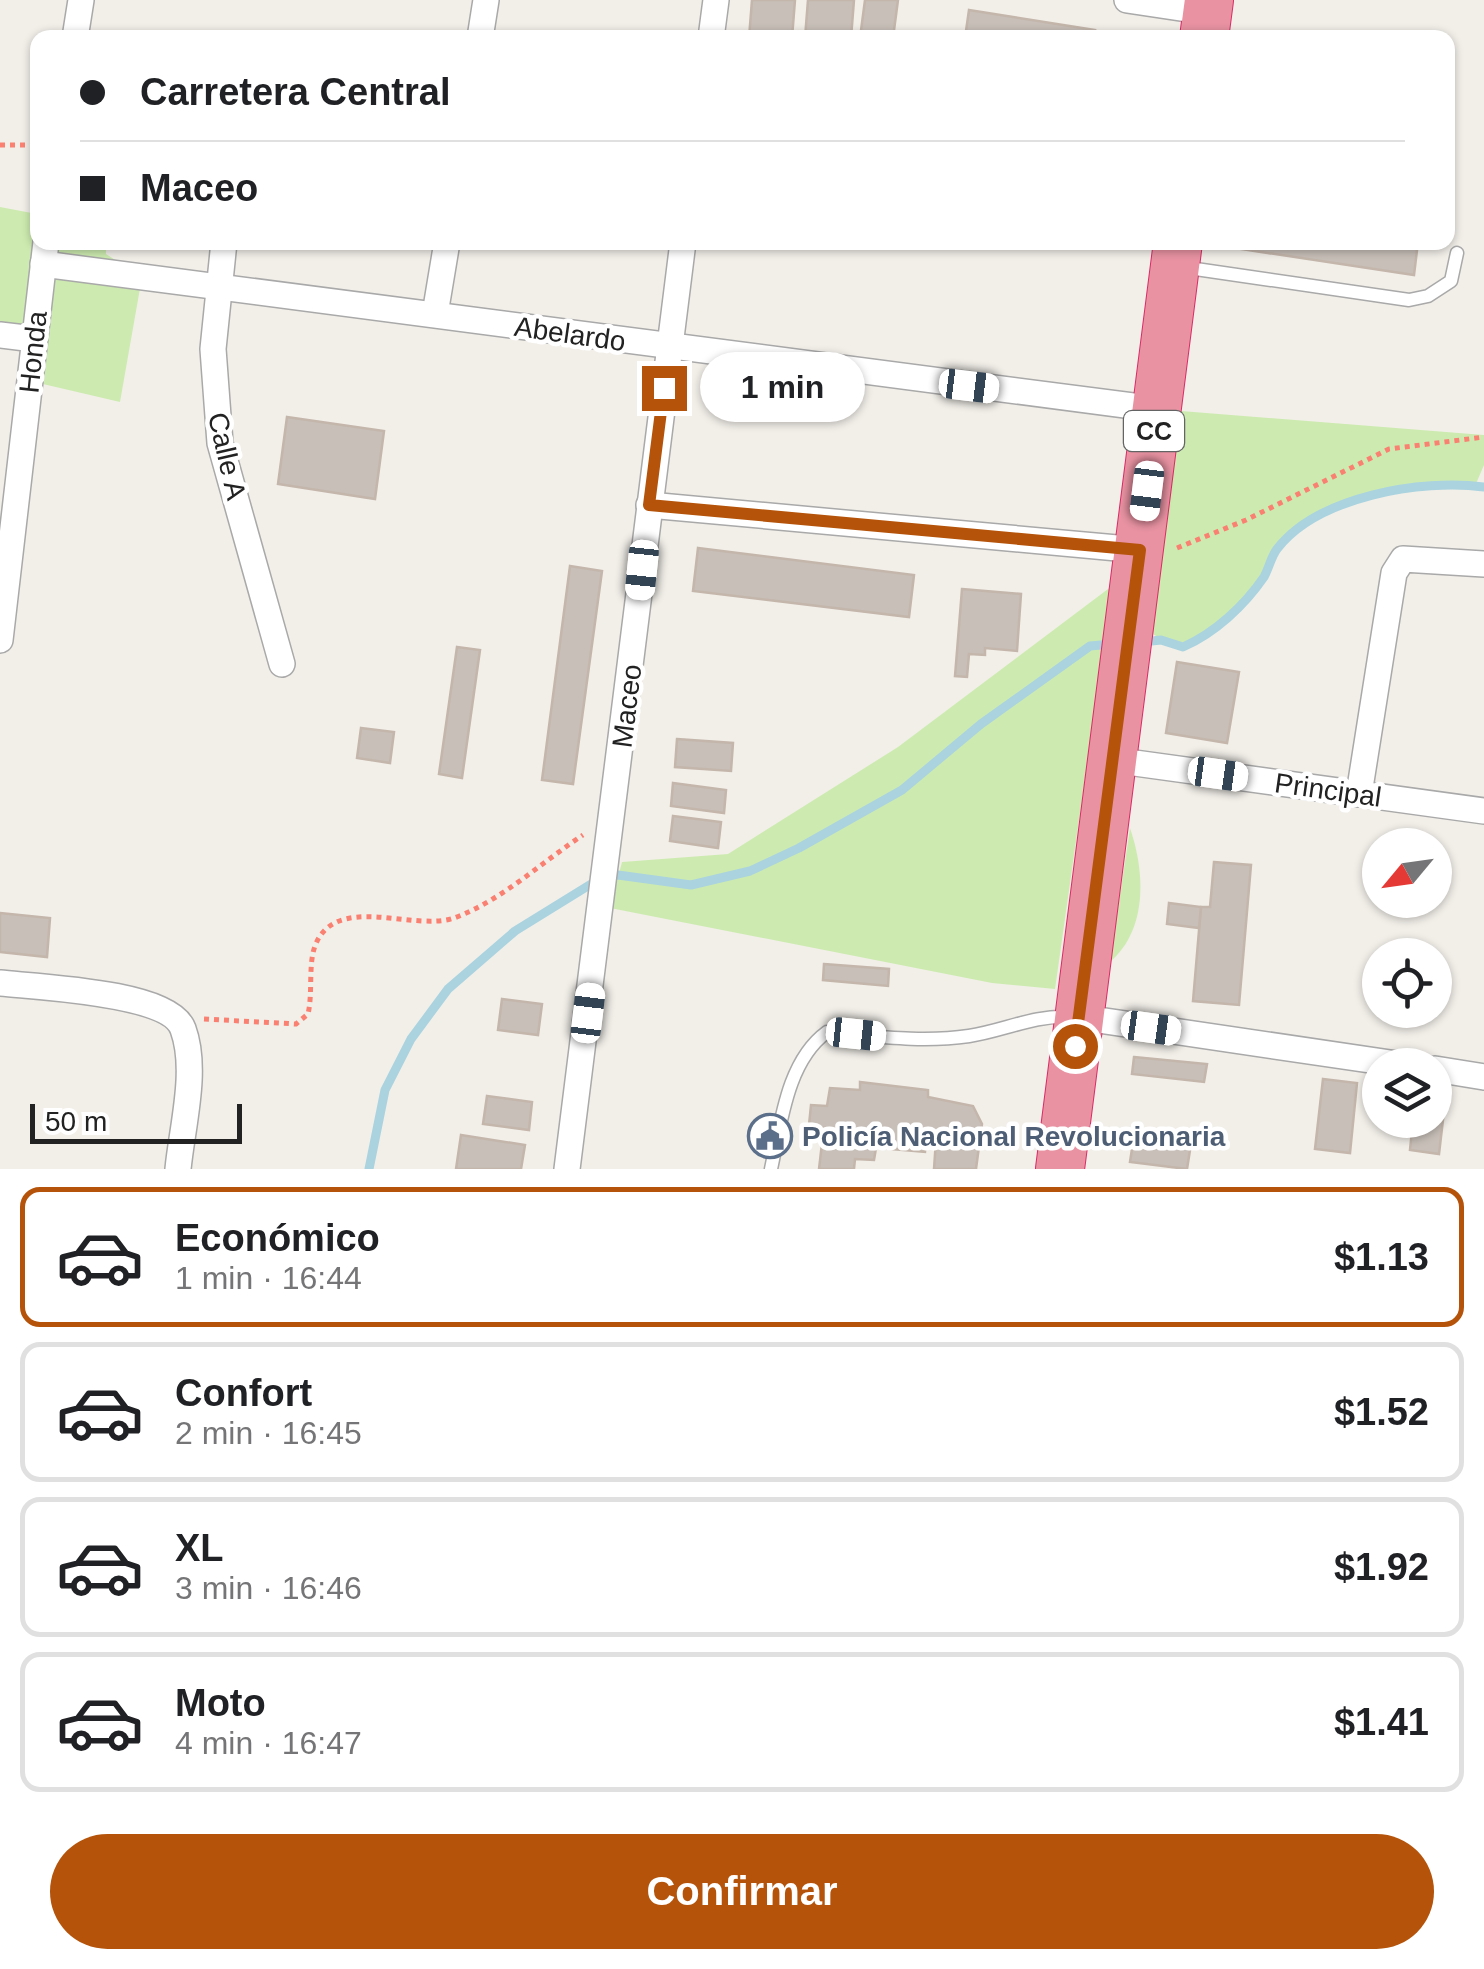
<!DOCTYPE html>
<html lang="es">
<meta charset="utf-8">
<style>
:root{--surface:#fff;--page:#f6f6f6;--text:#202124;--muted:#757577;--line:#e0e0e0;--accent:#b45309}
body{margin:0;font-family:Arial,sans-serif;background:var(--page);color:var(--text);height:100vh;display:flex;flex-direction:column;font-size:38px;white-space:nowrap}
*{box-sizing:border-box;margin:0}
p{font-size:32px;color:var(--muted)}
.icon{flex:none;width:55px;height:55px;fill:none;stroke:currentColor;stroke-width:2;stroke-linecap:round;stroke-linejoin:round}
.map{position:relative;height:1169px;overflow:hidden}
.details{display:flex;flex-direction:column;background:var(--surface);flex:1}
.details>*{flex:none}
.hud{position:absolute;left:30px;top:30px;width:1425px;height:220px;border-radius:20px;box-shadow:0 2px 8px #0004;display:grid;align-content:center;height:220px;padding:0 50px;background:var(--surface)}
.needle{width:65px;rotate:241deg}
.fabs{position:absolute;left:1362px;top:828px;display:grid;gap:20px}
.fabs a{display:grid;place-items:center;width:90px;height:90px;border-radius:50%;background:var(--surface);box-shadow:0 2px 8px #0004;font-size:50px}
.scale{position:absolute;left:30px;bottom:25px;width:212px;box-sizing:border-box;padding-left:10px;border:5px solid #222;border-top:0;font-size:28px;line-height:35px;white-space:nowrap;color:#222;-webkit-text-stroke:8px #fff;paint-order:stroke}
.end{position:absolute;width:45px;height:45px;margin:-22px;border:12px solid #b45309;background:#fff;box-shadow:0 0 0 5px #fff}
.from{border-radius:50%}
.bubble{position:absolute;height:70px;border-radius:35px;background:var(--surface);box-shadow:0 2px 8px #0004;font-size:32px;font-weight:700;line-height:70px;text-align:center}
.car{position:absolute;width:30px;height:60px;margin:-30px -15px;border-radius:12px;box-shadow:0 0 8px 2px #0007;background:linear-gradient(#fff 24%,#345 0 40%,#fff 0 76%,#345 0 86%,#fff 0)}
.hud b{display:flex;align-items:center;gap:35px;height:95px;font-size:38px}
.hud b+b{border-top:2px solid var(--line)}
.hud i{width:25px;height:25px;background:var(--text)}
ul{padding:18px 0 0;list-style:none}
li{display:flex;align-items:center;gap:30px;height:140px;margin:0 20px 15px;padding:0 30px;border:5px solid var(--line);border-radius:20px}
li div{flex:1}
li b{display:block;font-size:38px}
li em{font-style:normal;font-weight:700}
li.current{border-color:var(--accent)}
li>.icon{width:90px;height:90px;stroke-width:1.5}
.cta{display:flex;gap:20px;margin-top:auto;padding:20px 50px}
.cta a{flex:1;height:115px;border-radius:60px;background:var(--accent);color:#fff;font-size:40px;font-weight:700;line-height:115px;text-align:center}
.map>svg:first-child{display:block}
.grass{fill:#cdebb0}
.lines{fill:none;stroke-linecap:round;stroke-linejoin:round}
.stream{stroke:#aad3df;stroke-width:9}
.building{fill:#c7bfb8;stroke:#c4b6ab;stroke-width:2.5}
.lane-casing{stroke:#a9a9a9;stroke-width:15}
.street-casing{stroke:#a9a9a9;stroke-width:28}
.highway-casing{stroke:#dc2a67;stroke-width:50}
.path{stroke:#fa8072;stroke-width:5;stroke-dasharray:5 5;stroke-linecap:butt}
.lane{stroke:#fff;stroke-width:12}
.street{stroke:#fff;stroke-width:25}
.highway{stroke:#e892a2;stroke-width:48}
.route{stroke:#b45309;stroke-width:12}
.labels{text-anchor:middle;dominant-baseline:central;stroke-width:9;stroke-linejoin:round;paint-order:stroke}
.shield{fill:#fff;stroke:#646464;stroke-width:2.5}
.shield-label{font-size:25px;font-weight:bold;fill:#222}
.street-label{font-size:28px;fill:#222;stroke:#fff}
.service-label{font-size:28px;font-weight:bold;fill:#4e5e75;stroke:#fff;text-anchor:start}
</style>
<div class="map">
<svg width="1484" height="1169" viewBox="0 0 1484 1169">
<rect width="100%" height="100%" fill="#f2efe9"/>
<!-- grass -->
<g class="grass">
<polygon points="0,207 37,214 38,242 106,243 106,254 142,277 120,402 30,381 34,339 0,335"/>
<path d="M1156,409L1484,435V465L1475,486C1407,491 1322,489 1276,550C1270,558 1269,569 1263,577C1244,607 1215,633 1183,647C1148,637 1131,620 1112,588L1055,989L992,983L610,908L622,862L728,854L898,747L1112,586Z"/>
<path d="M1130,828C1145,872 1148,929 1110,962Z"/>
</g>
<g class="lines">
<!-- stream -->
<g class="stream">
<path d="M1142,642L1161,640L1183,647C1215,633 1244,606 1264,577C1269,568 1271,557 1277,549C1318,496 1421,479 1484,487"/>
<polyline points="369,1169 385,1090 411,1039 448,989 515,931 596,881 618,875 691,885 750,871 799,848 902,790 981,724 1090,646 1112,644"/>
</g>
</g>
<!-- building -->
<g class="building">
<polygon points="752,0 795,0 792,38 749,38"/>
<polygon points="808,0 854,0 851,38 805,38"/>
<polygon points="865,0 898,0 893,38 860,38"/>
<polygon points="969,10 1095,30 1093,38 965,38"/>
<polygon points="1241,242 1418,242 1414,275 1241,249"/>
<polygon points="287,417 384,431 375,499 278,484"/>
<polygon points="698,548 914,575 909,617 693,591"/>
<polygon points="570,566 602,571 573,784 542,780"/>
<polygon points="962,589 1021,594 1017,651 985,648 985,655 969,654 967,677 955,676"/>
<polygon points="457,647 480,650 462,778 439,774"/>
<polygon points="1177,662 1239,672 1227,743 1166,733"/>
<polygon points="361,728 394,732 390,763 357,758"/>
<polygon points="677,739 733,743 731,771 675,767"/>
<polygon points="673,783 726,790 724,813 671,806"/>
<polygon points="673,816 721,822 718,848 670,841"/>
<polygon points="1214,862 1251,865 1239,1005 1193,1001 1201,907 1210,907"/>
<polygon points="1169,903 1201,907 1199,928 1167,924"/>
<polygon points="0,913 50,918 47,957 0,952"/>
<polygon points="824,964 889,969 888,986 823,980"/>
<polygon points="502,999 542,1004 538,1035 498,1030"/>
<polygon points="1134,1057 1207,1064 1204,1082 1132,1074"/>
<polygon points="1323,1079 1357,1083 1350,1153 1315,1149"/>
<polygon points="860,1082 928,1090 928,1097 973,1106 982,1124 976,1169 934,1169 936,1140 926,1138 925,1152 822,1143 824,1128 809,1125 811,1105 827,1106 830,1088 860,1090"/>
<polygon points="1435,1093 1446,1094 1439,1154 1410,1150 1413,1120 1435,1120"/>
<polygon points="487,1096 532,1102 529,1130 483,1124"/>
<polygon points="461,1135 525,1145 521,1169 456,1169"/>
<polygon points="1134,1136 1191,1144 1187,1169 1130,1162"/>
<polygon points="822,1143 876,1148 874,1160 855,1159 854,1169 819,1169"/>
</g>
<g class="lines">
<defs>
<g id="lane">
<polyline points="1182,267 1409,300 1428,296 1451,281 1457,253"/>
<path d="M771,1169C781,1123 787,1061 827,1032C875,1036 921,1043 969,1036C1003,1031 1034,1015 1069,1017"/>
</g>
<g id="street">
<polyline points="1127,0 1207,12"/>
<polyline points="75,38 81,0"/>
<polyline points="480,38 486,0"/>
<polyline points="711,38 716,0"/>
<polyline points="224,242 213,349 220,443 282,664"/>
<polyline points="43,264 1156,409"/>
<polyline points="435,314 447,242"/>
<polyline points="0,335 34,339"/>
<polyline points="649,505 1139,550"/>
<polyline points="0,640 46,242"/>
<polyline points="1113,760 1484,811"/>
<polyline points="1359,794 1394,573 1403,559 1484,564"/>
<path d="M0,983C37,987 170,992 183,1029C198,1070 182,1127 178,1169"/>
<polyline points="1078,1017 1404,1065"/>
<polyline points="1435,1069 1484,1077"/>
<polyline points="567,1169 683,242"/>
</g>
<g id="highway">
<polyline points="1204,38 1209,0"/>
<polyline points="1060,1169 1178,242"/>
</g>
</defs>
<!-- lane casing -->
<use href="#lane" class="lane-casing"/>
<!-- street casing -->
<use href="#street" class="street-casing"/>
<!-- highway casing -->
<use href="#highway" class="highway-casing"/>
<!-- path -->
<g class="path">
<polyline points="0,145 38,145"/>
<polyline points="1177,548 1246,520 1389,449 1484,437"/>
<path d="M204,1019L296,1024L308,1014C313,993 308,965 315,946C335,892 414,932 454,918C501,901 542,862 583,835"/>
</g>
<!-- lane -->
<use href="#lane" class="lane"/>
<!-- street -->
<use href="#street" class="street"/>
<!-- highway -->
<use href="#highway" class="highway"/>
</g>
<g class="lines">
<!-- route -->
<polyline class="route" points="664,388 649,505 1140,550 1075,1046"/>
</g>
<!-- icons -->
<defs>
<symbol id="civic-ring" viewBox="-11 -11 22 22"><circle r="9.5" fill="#fff" stroke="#5c6f8a" stroke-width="1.5"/><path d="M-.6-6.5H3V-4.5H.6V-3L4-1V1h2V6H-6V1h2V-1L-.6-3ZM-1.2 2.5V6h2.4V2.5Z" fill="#5c6f8a"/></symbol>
</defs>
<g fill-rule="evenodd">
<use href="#civic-ring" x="745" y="1111" width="50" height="50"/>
</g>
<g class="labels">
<!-- shield labels -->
<rect class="shield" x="1124" y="411" width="60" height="40" rx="8"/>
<g class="shield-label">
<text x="1154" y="431">CC</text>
</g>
<!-- street labels -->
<g class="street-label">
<text transform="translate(570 334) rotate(8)">Abelardo</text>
<text transform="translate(33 352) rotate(-84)">Honda</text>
<text transform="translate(227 456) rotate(77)">Calle A</text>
<text transform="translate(627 706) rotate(-83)">Maceo</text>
<text transform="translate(1328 790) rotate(8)">Principal</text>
</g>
<!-- service labels -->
<g class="service-label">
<text x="802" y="1136">Policía Nacional Revolucionaria</text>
</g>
</g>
</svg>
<div class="fabs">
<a><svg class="needle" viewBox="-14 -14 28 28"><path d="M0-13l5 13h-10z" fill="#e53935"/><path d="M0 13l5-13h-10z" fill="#757577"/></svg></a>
<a><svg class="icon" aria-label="locate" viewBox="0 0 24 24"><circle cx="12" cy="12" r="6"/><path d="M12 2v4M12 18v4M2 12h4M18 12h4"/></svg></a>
<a><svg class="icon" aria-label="layers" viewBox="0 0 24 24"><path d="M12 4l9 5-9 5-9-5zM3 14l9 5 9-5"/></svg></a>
</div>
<div class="scale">50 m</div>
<i class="end from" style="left:1075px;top:1046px"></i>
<i class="end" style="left:664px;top:388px"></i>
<div class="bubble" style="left:700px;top:352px;width:165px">1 min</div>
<i class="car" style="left:969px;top:386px;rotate:97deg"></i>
<i class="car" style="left:1147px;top:491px;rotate:187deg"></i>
<i class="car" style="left:642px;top:570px;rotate:186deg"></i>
<i class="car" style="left:1218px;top:774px;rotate:98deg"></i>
<i class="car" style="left:588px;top:1013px;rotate:7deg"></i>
<i class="car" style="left:1151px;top:1028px;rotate:98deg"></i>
<i class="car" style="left:856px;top:1034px;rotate:96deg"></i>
<div class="hud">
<b><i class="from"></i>Carretera Central</b>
<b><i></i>Maceo</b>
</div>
</div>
<section class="details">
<ul>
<li class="current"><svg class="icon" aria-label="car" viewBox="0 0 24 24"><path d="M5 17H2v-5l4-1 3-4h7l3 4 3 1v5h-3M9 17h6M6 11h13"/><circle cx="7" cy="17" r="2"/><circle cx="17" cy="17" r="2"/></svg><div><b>Económico</b><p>1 min · 16:44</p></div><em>$1.13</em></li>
<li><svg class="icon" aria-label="car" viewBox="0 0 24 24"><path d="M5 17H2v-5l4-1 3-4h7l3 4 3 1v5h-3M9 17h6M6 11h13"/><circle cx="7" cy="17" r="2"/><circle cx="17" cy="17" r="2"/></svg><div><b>Confort</b><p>2 min · 16:45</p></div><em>$1.52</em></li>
<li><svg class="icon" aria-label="car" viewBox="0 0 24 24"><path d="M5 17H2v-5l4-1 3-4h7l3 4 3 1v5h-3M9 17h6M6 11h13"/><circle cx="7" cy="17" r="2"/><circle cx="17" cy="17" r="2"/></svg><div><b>XL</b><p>3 min · 16:46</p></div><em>$1.92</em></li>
<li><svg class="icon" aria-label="car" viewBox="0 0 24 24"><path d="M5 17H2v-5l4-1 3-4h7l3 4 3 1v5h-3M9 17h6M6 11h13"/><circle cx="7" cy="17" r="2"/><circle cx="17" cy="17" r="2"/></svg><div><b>Moto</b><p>4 min · 16:47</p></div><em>$1.41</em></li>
</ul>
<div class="cta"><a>Confirmar</a></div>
</section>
